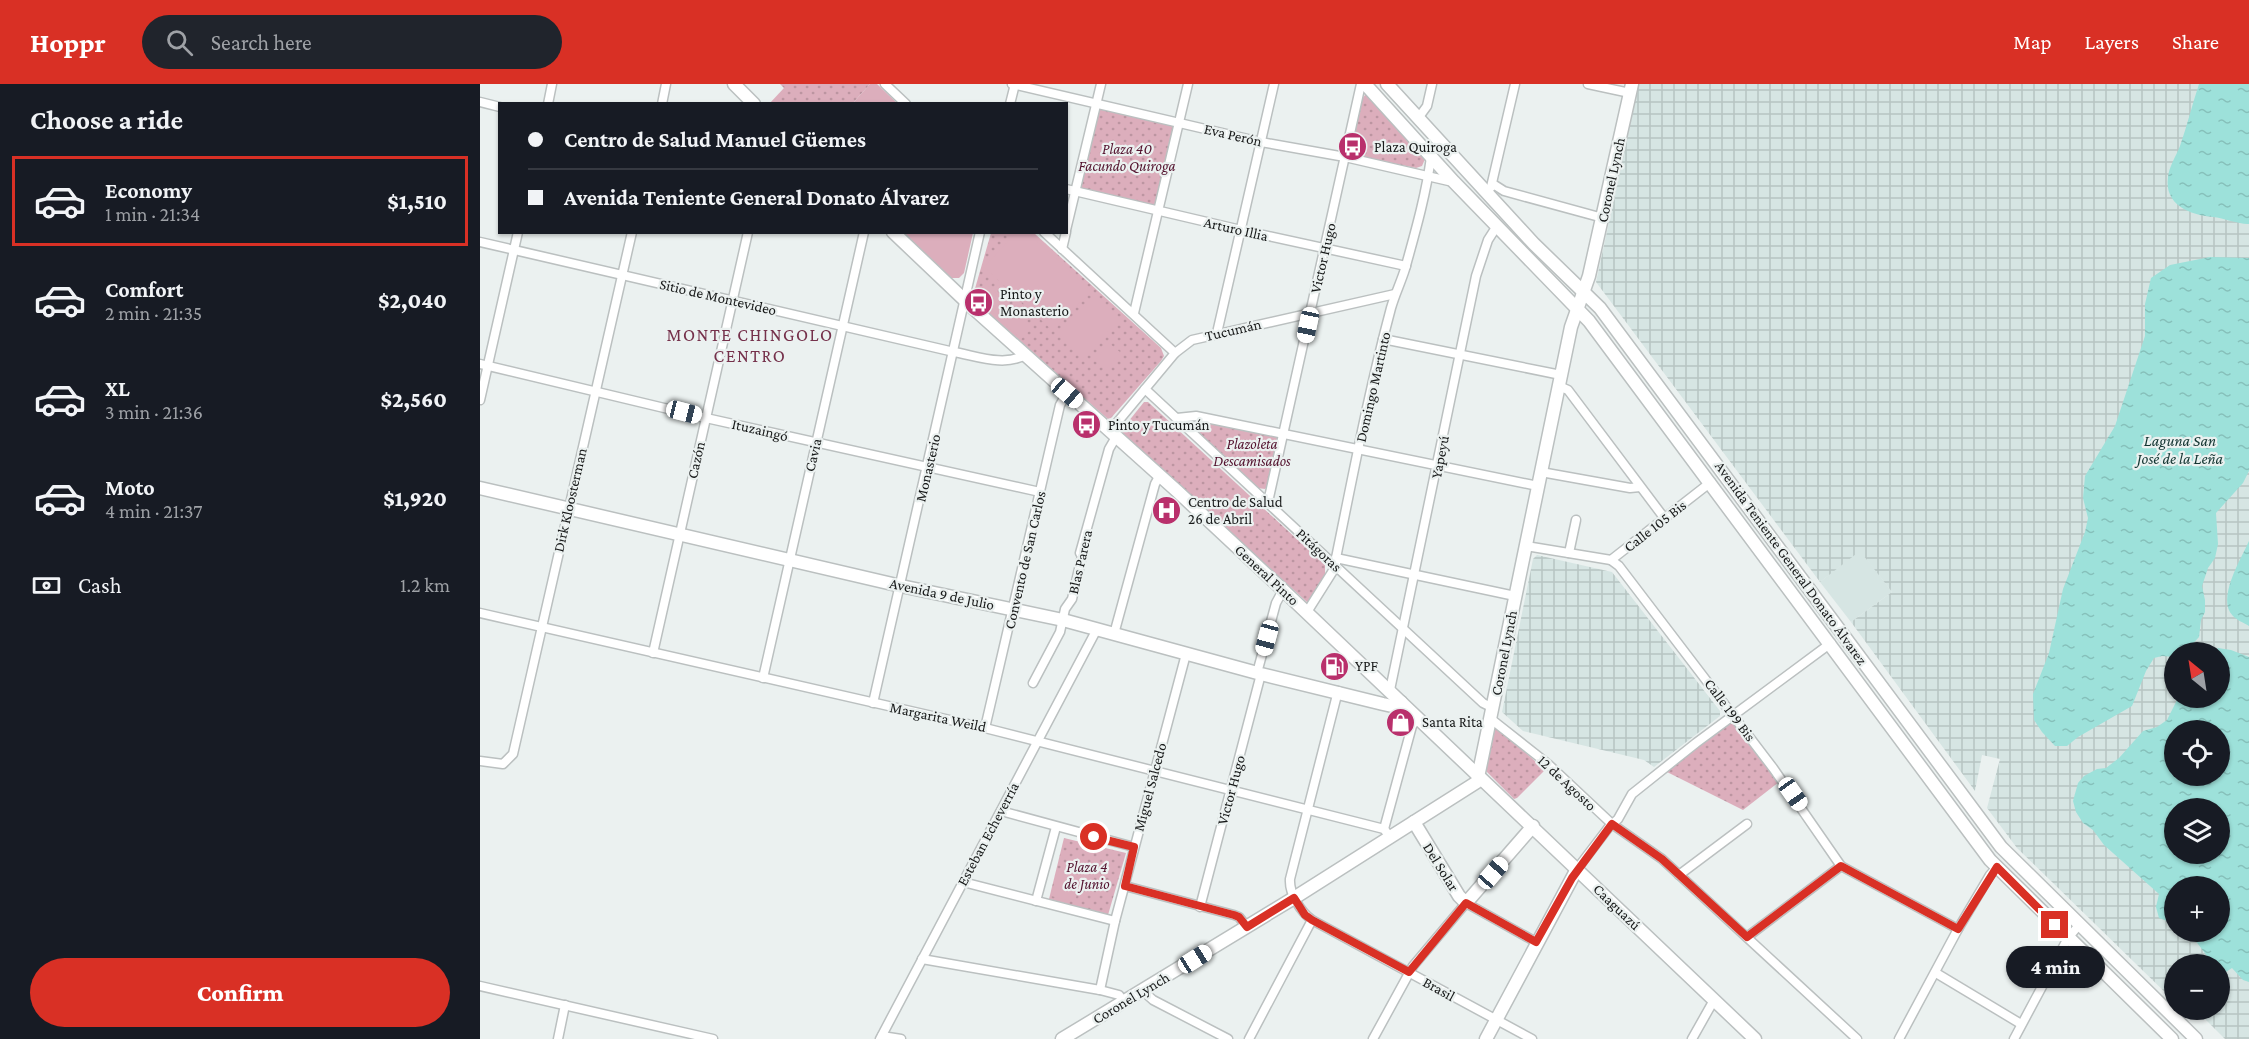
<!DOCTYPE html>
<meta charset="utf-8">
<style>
:root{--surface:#171b24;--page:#20242c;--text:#f1f3f6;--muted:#9ea1a6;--line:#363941;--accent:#d93025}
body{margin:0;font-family:"Crimson Pro",serif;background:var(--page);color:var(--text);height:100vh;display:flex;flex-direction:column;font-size:22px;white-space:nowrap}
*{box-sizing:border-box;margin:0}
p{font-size:20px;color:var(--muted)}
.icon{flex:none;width:33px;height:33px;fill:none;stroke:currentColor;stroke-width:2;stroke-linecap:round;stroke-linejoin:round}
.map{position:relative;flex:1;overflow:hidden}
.details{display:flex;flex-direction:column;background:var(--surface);width:480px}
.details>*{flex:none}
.guide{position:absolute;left:18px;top:18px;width:570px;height:132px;border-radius:0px;box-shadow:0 2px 4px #0004;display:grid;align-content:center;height:132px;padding:0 30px;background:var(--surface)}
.needle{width:39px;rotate:330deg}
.buttons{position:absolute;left:1684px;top:558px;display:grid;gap:12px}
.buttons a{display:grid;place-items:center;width:66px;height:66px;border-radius:50%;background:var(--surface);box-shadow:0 2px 4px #0004;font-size:30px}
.end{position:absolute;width:27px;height:27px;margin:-14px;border:8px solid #d93025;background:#fff;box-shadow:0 0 0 3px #fff}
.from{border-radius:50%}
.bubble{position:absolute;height:42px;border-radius:21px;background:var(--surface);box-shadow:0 2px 4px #0004;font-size:20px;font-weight:800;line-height:42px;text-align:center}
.car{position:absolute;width:18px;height:36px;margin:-18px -9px;border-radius:8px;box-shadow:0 0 4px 2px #0007;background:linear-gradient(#fff 24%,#345 0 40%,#fff 0 76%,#345 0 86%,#fff 0)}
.guide b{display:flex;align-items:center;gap:21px;height:57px;font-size:22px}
.guide b+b{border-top:2px solid var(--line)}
.guide i{width:15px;height:15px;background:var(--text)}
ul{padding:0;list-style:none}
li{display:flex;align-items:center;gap:18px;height:90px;margin:0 12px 9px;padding:0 18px;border:3px solid transparent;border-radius:0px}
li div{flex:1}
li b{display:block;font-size:22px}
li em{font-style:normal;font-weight:800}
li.selected{border-color:var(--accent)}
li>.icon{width:54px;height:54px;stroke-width:1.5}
h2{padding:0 30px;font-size:27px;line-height:72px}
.pay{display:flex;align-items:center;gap:15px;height:66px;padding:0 30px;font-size:22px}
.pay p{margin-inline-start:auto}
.primary-button{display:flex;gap:12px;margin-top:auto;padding:12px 30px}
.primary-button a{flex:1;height:69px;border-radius:36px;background:var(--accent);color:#fff;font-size:24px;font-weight:800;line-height:69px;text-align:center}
header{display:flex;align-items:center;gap:36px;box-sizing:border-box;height:84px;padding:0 30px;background:var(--accent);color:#fff}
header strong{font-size:28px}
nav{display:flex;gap:33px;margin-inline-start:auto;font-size:21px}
.search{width:420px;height:54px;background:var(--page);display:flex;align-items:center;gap:15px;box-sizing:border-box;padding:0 21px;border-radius:33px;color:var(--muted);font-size:22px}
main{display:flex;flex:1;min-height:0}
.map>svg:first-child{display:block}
.built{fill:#d6e5e3}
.industrial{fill:url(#industrial-grid);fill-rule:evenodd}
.grass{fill:url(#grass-dots)}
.garden{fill:#dcaebc}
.water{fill:url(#water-ripples);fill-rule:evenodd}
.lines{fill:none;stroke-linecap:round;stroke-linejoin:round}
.street-casing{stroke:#bbc0c0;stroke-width:11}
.secondary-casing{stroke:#bbc0c0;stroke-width:15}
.street{stroke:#fff;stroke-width:8}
.secondary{stroke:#fff;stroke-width:12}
.route{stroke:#d93025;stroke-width:8}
.labels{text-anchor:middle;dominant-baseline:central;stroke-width:4.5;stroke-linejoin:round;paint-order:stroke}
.street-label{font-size:15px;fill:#181a1a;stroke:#ebf1f0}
.poi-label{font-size:15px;fill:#181a1a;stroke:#ebf1f0;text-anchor:start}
.park-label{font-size:15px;font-style:italic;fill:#53122e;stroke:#ebf1f0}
.water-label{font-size:16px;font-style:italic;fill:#133532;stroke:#ebf1f0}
.quarter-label{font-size:18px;letter-spacing:1.5px;fill:#75314b;stroke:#ebf1f0}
</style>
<header>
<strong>Hoppr</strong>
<div class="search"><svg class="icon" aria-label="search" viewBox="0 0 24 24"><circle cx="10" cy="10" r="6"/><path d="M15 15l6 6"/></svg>Search here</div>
<nav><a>Map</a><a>Layers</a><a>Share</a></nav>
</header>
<main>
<section class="details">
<h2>Choose a ride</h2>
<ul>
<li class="selected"><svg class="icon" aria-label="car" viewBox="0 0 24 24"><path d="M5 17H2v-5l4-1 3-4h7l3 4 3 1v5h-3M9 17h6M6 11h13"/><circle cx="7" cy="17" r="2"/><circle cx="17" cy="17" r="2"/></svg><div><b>Economy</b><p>1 min · 21:34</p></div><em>$1,510</em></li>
<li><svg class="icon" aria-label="car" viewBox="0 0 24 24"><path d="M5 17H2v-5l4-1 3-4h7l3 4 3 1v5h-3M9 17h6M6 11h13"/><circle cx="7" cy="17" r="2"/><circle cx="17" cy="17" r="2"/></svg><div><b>Comfort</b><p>2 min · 21:35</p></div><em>$2,040</em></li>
<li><svg class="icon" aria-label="car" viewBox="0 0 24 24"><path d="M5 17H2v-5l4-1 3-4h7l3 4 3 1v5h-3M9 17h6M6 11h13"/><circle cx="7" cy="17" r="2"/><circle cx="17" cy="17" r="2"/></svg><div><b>XL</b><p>3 min · 21:36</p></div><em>$2,560</em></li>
<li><svg class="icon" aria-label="car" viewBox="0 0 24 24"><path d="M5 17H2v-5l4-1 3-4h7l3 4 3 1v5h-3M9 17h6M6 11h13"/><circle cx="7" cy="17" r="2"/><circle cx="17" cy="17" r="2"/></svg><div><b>Moto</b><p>4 min · 21:37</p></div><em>$1,920</em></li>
</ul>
<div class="pay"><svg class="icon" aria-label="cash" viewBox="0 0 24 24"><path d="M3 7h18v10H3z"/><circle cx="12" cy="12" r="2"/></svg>Cash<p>1.2 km</p></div>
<div class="primary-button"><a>Confirm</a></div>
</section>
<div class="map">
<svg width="1769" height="955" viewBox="0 0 1769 955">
<defs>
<pattern id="industrial-grid" width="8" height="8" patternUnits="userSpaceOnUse" patternTransform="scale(1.5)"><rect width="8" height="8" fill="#d6e5e3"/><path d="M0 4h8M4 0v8" fill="none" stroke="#b7c4c2"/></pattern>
<pattern id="grass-dots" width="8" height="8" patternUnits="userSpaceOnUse" patternTransform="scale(1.5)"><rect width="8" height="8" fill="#dcaebc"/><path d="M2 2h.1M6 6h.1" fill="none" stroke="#bc95a1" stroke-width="1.8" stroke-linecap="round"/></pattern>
<pattern id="water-ripples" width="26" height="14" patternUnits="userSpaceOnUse" patternTransform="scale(1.5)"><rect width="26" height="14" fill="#9de1da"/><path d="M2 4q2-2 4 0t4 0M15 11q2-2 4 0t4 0" fill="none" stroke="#86c0ba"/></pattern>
</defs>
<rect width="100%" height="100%" fill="#ebf1f0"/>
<!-- built -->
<polygon class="built" points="1380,466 1412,508 1371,538 1340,498"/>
<!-- industrial -->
<g class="industrial">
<path d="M1159,0H1769V955H1745L1716,926H1740V880H1695V918L1537,764L1507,724L1520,675L1502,671L1495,707L1371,538L1412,508L1380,467L1340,498L1116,198ZM1695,568H1740V614H1695ZM1695,646H1740V692H1695ZM1695,724H1740V770H1695ZM1695,802H1740V848H1695Z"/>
<polygon points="1057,471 1132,488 1240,627 1240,632 1174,683 1164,676 1043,647 1022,628 1053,475"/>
</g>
<!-- grass -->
<g class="grass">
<polygon points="300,0 390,0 373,19 289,20 304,4"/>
<polygon points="885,11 887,11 945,75 942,82 936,84 873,71 871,65 882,15"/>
<polygon points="616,20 700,39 679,126 596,107"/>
<polygon points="511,149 554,149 681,264 684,272 681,277 631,334 628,335 621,329 495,217 494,208"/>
<polygon points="664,318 668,318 845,481 845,491 828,519 640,348"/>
<polygon points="720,336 799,352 789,401 785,405 777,404 714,345 714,341"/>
<polygon points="1248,640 1256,640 1299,698 1263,726 1185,687"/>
<polygon points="1015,644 1018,644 1065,686 1037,714 1034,715 1006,687"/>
<polygon points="584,754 646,769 628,831 569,815"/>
</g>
<!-- garden -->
<g class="garden">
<polygon points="390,0 397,0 417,19 373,19"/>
<polygon points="421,149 493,149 484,189 479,194 469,194"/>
<polygon points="536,149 548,149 611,207 573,247 504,183"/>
<polygon points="509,202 530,222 519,234 498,214"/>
<polygon points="613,212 639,235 603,274 578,251"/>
<polygon points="531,223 553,243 541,255 520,235"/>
<polygon points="629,259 640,268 626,286 615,277"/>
<polygon points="577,787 601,793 595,818 571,812"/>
</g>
<!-- water -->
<g class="water">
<path d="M1719,0H1769V140C1761,141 1744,134 1733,133C1710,131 1684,121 1688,93C1689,83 1696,72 1700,62C1707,42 1712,21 1719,0Z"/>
<polygon points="1730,173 1769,174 1769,387 1763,399 1736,429 1738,460 1735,474 1728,484 1722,502 1725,516 1725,528 1721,536 1719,553 1705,568 1695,568 1695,573 1682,572 1674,574 1666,587 1652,622 1598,653 1587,662 1575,662 1562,648 1554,636 1553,610 1569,569 1583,505 1605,448 1608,434 1603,414 1605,392 1635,342 1665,252 1665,220 1671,194 1690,181"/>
<path d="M1769,457V542C1764,539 1757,536 1753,532C1736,515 1761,475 1769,457Z"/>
<path d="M1738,564L1751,566L1769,573V898L1763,896L1752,884L1746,888L1740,887V880H1733L1709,848H1740V802H1695V840L1679,834L1676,823L1679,810L1624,761L1613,746L1603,739L1596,728L1593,717L1598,699L1604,692L1617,685L1626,684L1639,674L1663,647L1677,643L1687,636L1698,614H1740V568H1733ZM1695,646H1740V692H1695ZM1695,724H1740V770H1695Z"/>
</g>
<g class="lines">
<defs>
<g id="street">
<polyline points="405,0 426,20"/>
<polyline points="532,0 781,58 865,73 973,98"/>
<polyline points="1108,0 1150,9"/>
<polyline points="0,18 20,23"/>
<polyline points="68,20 72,0"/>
<polyline points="182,20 186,0"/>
<polyline points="530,20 535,0"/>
<polyline points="939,33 947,22 952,0"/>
<polyline points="1013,100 1024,107 1123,134"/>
<polyline points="1011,103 1035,0"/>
<polyline points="586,105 761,146 926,182"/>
<polyline points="586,146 621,0"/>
<polyline points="564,148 695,269"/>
<path d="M0,158L474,268C497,272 524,283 545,271"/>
<polyline points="582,165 586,148"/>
<polyline points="654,229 708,0"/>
<polyline points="737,249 794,0"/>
<polyline points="903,255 1081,291"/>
<polyline points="0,280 226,334 560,408"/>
<polyline points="1079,302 1088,306 1185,435"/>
<polyline points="665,305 1003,619 1013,624"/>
<polyline points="0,316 38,148"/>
<polyline points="697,334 716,332 1058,402"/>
<polyline points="630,347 695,269 712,256 915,210"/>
<polyline points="1061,388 1150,404 1160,403"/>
<polyline points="788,418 881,0"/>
<polyline points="1046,462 1131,476 1231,398"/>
<polyline points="1089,469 1096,436"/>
<polyline points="856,474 1035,512"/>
<polyline points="1131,476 1139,482 1293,684 1361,782 1478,845"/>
<path d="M827,528L856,482V474C873,391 889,306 911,224C915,210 921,198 925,185C935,149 946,111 951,73"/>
<polyline points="0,529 505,644 904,745 910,753"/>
<polyline points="634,550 675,400 680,391"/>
<polyline points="173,569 268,148"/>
<polyline points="777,589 796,519 803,506"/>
<polyline points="283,594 384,148"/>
<polyline points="553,599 580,548 585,525 592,515 602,472 600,469 629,365 636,353"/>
<polyline points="910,606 996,192 1008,156 1017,142"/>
<path d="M858,607L810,795C809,810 821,828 832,836L1052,955"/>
<polyline points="393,619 500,148"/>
<polyline points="1011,635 1068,680 1132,740 1182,775 1377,955"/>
<polyline points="505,644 580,321 587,309"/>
<polyline points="0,677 23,680 33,670 152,148"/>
<polyline points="521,727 654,763"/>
<polyline points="904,745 932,642 938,633"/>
<polyline points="1097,785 1129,743 1138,735 1152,710 1216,659 1351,559"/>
<polyline points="1199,791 1267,740"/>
<polyline points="483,798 635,837"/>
<polyline points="645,802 754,831 759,833 767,843"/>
<polyline points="556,817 576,743"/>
<polyline points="720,823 781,590"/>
<polyline points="1267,853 1361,782"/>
<polyline points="442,875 620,906 639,911 644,918"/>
<polyline points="1456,889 1541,940"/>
<polyline points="0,902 233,955"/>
<polyline points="620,906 635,837 706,570"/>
<polyline points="663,907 673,916 748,955"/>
<polyline points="402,952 421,955"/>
<polyline points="78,955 85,921"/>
<polyline points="400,955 617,545"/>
<polyline points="769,955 832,836"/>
<polyline points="893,955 933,882 986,819 1056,858"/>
<polyline points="1212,955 1234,916"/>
<polyline points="1419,955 1478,845 1510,791 1517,783"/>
<polyline points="1534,955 1588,854 1600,840"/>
</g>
<g id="secondary">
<polyline points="254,0 274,20"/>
<polyline points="885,0 974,98 1109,237 1510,776 1692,955"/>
<polyline points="907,0 1054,160 1120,224 1521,763 1716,955"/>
<polyline points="413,148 494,225 697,407 803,506 1275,955"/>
<polyline points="0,404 421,502 583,536 781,590 903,620 912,622 921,618"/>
<polyline points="934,738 979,812 986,819 1053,742"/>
<polyline points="582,955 814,814 997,698 1091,243 1109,192 1152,0"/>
<polyline points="1006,955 1097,785"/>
</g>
</defs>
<!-- street casing -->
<use href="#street" class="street-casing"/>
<!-- secondary casing -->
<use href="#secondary" class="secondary-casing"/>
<!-- street -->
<use href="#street" class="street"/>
<!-- secondary -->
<use href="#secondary" class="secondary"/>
</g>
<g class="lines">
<!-- route -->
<polyline class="route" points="614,753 654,763 645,802 754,831 759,833 767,843 814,814 825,831 832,836 929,888 986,819 1056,858 1092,794 1132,740 1182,775 1267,853 1361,782 1478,845 1517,783 1575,841"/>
</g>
<!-- icons -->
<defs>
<symbol id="bus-disc" viewBox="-11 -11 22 22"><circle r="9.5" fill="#b9306c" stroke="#ebf1f0"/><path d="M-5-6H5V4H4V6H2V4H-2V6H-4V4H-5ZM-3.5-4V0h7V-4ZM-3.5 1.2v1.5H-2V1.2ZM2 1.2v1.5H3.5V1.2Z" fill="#fff"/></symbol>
<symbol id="hospital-disc" viewBox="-11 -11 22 22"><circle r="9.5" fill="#b9306c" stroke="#ebf1f0"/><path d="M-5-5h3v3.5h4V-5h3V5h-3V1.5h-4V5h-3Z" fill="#fff"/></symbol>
<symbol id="fuel-disc" viewBox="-11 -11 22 22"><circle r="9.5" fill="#b9306c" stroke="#ebf1f0"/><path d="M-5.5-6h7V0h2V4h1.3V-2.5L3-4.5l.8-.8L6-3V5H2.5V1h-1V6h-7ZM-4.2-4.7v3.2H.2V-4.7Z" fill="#fff"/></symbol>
<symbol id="shop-disc" viewBox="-11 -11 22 22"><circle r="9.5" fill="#b9306c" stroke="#ebf1f0"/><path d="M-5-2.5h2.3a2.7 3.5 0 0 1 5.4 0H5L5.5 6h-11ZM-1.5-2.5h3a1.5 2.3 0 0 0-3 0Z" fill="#fff"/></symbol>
</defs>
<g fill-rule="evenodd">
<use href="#bus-disc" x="856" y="46" width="33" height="33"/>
<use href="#bus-disc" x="482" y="202" width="33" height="33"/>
<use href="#bus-disc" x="590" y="324" width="33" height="33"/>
<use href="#hospital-disc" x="670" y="410" width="33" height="33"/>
<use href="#fuel-disc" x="838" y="566" width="33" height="33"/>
<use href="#shop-disc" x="904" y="622" width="33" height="33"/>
</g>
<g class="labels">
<!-- street labels -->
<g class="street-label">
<text transform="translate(753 51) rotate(13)">Eva Perón</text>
<text transform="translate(1131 96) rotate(-78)">Coronel Lynch</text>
<text transform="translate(756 145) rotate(13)">Arturo Illia</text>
<text transform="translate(843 174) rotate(-77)">Victor Hugo</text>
<text transform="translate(238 213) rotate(13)">Sitio de Montevideo</text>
<text transform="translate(753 246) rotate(-13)">Tucumán</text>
<text transform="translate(893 303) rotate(-77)">Domingo Martinto</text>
<text transform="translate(280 346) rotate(13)">Ituzaingó</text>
<text transform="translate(333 371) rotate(-77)">Cavia</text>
<text transform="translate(960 373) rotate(-79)">Yapeyú</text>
<text transform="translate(216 376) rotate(-77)">Cazón</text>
<text transform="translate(448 384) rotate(-77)">Monasterio</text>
<text transform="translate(90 416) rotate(-77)">Dirk Kloosterman</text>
<text transform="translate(1175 442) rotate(-38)">Calle 105 Bis</text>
<text transform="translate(839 466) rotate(43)">Pitágoras</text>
<text transform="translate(545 476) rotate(-77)">Convento de San Carlos</text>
<text transform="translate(600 478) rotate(-77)">Blas Parera</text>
<text transform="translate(1311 479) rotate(54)">Avenida Teniente General Donato Álvarez</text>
<text transform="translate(787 491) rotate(43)">General Pinto</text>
<text transform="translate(462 510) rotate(12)">Avenida 9 de Julio</text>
<text transform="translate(1024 569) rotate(-79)">Coronel Lynch</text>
<text transform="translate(1250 626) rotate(53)">Calle 199 Bis</text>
<text transform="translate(458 633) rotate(12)">Margarita Weild</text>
<text transform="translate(1087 699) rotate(43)">12 de Agosto</text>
<text transform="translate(670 703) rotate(-75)">Miguel Salcedo</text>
<text transform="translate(751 706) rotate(-75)">Victor Hugo</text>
<text transform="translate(508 750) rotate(-62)">Esteban Echeverría</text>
<text transform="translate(961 783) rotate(58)">Del Solar</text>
<text transform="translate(1137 823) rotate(44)">Caaguazú</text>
<text transform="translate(959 905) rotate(29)">Brasil</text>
<text transform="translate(651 914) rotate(-31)">Coronel Lynch</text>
</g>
<!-- poi labels -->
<g class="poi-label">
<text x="894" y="63">Plaza Quiroga</text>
<text x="520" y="210">Pinto y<tspan x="520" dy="17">Monasterio</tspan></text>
<text x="628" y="341">Pinto y Tucumán</text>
<text x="708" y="418">Centro de Salud<tspan x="708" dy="17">26 de Abril</tspan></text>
<text x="875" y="582">YPF</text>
<text x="942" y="638">Santa Rita</text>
</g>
<!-- park labels -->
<g class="park-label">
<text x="647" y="65">Plaza 40<tspan x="647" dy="17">Facundo Quiroga</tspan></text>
<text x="772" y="360">Plazoleta<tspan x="772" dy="17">Descamisados</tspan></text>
<text x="607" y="783">Plaza 4<tspan x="607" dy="17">de Junio</tspan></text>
</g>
<!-- water labels -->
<g class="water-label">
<text x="1700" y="356">Laguna San<tspan x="1700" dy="18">José de la Leña</tspan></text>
</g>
<!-- quarter labels -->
<g class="quarter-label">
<text x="270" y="251">MONTE CHINGOLO<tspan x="270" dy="21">CENTRO</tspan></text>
</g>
</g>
</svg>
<div class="buttons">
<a><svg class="needle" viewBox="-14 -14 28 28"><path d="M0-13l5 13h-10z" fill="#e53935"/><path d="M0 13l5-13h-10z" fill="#9ea1a6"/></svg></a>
<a><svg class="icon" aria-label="locate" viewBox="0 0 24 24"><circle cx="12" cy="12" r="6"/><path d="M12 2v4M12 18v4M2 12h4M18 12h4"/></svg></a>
<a><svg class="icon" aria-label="layers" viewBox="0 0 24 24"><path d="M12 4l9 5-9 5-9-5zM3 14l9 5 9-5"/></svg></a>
<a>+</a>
<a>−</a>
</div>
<i class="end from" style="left:614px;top:753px"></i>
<i class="end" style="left:1575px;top:841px"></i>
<div class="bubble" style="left:1526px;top:862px;width:99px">4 min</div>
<i class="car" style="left:828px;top:241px;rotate:192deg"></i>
<i class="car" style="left:587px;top:309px;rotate:131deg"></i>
<i class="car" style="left:204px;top:328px;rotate:104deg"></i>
<i class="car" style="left:787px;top:554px;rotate:195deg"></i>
<i class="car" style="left:1313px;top:710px;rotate:145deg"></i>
<i class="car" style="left:1013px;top:789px;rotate:41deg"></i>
<i class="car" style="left:715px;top:875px;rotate:58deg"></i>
<div class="guide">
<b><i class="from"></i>Centro de Salud Manuel Güemes</b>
<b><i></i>Avenida Teniente General Donato Álvarez</b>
</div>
</div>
</main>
